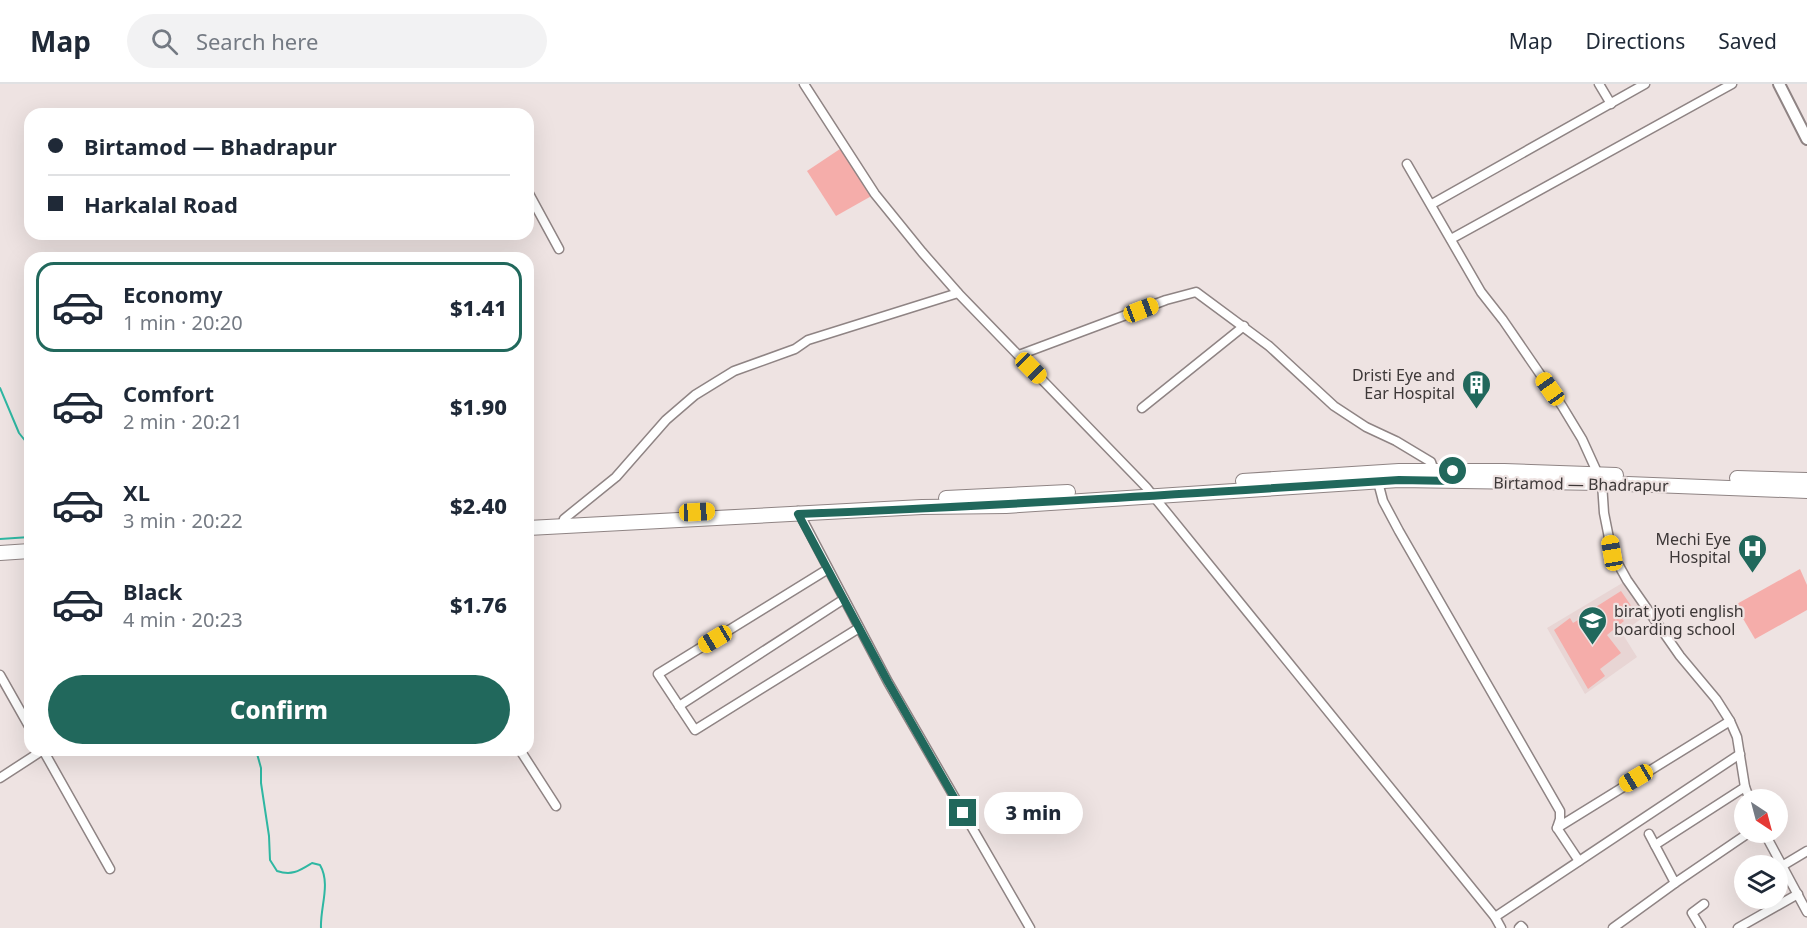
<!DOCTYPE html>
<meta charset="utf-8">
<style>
:root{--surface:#fff;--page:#f2f2f3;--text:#1f2937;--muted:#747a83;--line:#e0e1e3;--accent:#21685c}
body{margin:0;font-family:"Noto Sans",sans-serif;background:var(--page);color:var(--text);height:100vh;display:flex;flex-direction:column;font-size:22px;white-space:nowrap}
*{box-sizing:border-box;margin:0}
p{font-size:20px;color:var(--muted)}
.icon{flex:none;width:33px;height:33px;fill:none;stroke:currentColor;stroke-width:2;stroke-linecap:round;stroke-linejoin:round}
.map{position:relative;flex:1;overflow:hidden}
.sheet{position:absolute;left:24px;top:168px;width:510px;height:504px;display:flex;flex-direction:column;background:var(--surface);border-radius:18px;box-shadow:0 6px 24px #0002}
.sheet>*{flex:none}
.banner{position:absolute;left:24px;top:24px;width:510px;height:132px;border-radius:18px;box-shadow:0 6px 24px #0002;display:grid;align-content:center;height:132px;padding:0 24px;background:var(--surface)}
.needle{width:39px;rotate:144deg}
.buttons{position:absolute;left:1734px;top:705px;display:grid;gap:12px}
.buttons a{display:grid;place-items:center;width:54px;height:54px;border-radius:50%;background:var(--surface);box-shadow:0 6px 24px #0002;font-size:30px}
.end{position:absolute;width:27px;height:27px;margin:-14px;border:8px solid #21685c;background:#fff;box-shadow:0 0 0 3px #fff}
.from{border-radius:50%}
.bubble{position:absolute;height:42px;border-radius:21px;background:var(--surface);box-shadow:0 6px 24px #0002;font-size:20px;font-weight:800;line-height:42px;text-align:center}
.car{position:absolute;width:18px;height:36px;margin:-18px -9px;border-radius:8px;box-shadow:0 0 4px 2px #0007;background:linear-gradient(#f5c518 24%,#345 0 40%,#f5c518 0 76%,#345 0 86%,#f5c518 0)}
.banner b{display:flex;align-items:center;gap:21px;height:57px;font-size:22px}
.banner b+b{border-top:2px solid var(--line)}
.banner i{width:15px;height:15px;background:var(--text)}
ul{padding:10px 0 0;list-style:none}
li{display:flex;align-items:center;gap:18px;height:90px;margin:0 12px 9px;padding:0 12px;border:3px solid transparent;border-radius:18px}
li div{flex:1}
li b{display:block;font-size:22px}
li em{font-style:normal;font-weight:800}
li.active{border-color:var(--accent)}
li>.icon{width:54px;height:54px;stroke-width:1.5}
.cta{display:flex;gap:12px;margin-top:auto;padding:12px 24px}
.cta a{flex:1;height:69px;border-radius:36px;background:var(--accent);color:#fff;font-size:24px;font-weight:800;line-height:69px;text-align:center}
header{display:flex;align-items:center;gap:36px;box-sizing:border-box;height:84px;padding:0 30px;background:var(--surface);border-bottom:2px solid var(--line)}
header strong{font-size:28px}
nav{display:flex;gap:33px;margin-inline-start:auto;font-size:21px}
.search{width:420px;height:54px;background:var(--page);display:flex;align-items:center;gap:15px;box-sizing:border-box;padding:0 21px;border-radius:33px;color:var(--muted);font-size:22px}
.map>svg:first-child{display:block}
.built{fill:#e8d5d4}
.green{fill:#f5adaa}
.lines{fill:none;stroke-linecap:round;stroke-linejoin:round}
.stream{stroke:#2fb7a2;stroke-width:2}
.minor-casing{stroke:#8f8484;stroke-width:11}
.tertiary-casing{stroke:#8f8484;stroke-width:14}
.primary-casing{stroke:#8f8484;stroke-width:16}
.minor{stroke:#fff;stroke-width:8}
.tertiary{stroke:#fff;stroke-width:10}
.primary{stroke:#fff;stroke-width:14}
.route{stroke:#21685c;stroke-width:8}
.labels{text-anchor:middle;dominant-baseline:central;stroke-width:4.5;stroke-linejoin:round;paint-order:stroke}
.poi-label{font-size:16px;fill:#3d3838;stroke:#eee3e2;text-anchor:end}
.street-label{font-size:16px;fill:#3d3838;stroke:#eee3e2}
</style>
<header>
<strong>Map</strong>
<div class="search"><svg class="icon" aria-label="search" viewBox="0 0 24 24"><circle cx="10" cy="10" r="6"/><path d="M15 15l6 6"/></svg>Search here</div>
<nav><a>Map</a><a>Directions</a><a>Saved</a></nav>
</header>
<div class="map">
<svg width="1807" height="844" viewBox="0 0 1807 844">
<rect width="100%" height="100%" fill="#eee3e2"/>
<!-- built -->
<polygon class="built" points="1629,495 1654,525 1622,549 1637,573 1585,610 1547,544"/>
<!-- green -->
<g class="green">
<polygon points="843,63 875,110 836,132 807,87"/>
<polygon points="1800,485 1807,501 1807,526 1755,555 1735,521"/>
<polygon points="1621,507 1634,526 1622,535 1624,537 1607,551 1621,569 1600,585 1605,592 1588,605 1554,546 1570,534 1573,539 1578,536 1580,538 1594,530 1591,526"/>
</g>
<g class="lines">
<!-- stream -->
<g class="stream">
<polyline points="0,304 19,349 27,359 30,381"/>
<polyline points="0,455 30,453"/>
<path d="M256,666L261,684V699L269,752L270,776L277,787C292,792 299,787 312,779L320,781C331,800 320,823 321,844"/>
</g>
<defs>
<g id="minor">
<polyline points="804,0 875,110 922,168 958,209 1146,403 1495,833 1501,844"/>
<polyline points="1599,0 1611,20"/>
<polyline points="1407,80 1481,208 1503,236 1562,322 1582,355 1602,399 1604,429 1612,469 1627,496 1680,572 1716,615 1730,637 1737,653 1745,703 1750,716"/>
<polyline points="528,108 559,165"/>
<polyline points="1432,120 1645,0"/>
<polyline points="1451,155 1732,0"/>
<polyline points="1019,271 1166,216 1196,208 1269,262 1334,322 1366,343 1396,357 1431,378 1434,387"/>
<polyline points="1142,324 1244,242"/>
<polyline points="1378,398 1383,417 1399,447 1560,727 1560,735 1557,744 1730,637"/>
<polyline points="798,427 888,598 1030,844"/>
<polyline points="561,444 564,435 616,393 666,336 695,311 734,287 795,265 808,256 958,209"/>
<polyline points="828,485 658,590 695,646 859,544"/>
<polyline points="0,591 30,644"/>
<polyline points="679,622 844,515"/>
<polyline points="43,666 110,785"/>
<polyline points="520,666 556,722"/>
<polyline points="0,694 43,666"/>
<polyline points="1557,744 1579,777"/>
<polyline points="1764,748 1807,828"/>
<polyline points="1649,750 1675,799 1750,748"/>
<polyline points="1655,761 1745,703"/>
<polyline points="1782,782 1807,767"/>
<polyline points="1495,833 1740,670"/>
<polyline points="1519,844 1521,842 1523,844"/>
<polyline points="1613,844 1675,799"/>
<polyline points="1701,844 1692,829 1704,820"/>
<polyline points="1738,844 1798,810"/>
</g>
<polyline id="tertiary" points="1779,0 1807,55"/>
<g id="primary">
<polyline points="1737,394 1807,396"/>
<polyline points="1243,397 1399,387 1504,387 1616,391"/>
<polyline points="946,414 1068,408"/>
<polyline points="528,444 922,423 1006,422 1399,396 1602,399 1807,407"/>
<polyline points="0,469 30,467"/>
</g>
</defs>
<!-- minor casing -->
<use href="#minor" class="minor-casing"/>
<!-- tertiary casing -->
<use href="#tertiary" class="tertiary-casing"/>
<!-- primary casing -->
<use href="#primary" class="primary-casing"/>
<!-- minor -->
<use href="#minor" class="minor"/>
<!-- tertiary -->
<use href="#tertiary" class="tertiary"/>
<!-- primary -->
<use href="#primary" class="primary"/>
</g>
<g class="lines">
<!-- route -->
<path class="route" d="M963,729L888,598L798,430C999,422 1199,409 1399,396L1454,397L1453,387"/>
</g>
<!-- icons -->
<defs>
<symbol id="building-pin" viewBox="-11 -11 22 30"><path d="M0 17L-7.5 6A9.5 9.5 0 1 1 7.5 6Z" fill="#21685c" stroke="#eee3e2"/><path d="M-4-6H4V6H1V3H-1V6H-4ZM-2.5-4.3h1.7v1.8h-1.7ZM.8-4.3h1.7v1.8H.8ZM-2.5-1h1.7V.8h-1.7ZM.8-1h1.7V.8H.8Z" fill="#fff"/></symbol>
<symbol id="hospital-pin" viewBox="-11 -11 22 30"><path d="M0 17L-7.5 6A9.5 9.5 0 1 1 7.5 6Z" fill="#21685c" stroke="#eee3e2"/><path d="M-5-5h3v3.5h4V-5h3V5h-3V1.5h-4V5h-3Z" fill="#fff"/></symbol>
<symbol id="school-pin" viewBox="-11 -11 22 30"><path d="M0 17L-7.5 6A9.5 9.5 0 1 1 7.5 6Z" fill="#21685c" stroke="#eee3e2"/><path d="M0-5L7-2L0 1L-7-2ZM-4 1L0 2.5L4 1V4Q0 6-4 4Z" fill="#fff"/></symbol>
</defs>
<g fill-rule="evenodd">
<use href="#building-pin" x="1460" y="284" width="33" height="45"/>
<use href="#hospital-pin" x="1736" y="448" width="33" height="45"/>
<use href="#school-pin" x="1576" y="520" width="33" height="45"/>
</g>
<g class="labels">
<!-- poi labels -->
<g class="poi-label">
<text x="1455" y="291">Dristi Eye and<tspan x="1455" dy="18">Ear Hospital</tspan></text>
<text x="1731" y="455">Mechi Eye<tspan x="1731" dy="18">Hospital</tspan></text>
<text x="1614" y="527" text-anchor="start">birat jyoti english<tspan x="1614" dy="18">boarding school</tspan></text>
</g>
<!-- street labels -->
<g class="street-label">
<text transform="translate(1581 400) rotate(1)">Birtamod — Bhadrapur</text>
</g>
</g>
</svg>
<div class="buttons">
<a><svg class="needle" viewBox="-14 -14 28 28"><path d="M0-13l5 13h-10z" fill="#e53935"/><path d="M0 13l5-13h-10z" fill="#747a83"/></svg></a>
<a><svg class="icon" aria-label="layers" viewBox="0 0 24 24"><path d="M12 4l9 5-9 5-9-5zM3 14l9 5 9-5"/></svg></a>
</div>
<i class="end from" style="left:1453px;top:387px"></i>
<i class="end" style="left:963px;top:729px"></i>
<div class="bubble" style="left:984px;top:708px;width:99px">3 min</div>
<i class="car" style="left:1141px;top:226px;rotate:69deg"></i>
<i class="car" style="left:1031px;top:284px;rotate:135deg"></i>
<i class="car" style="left:1550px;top:305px;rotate:325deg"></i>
<i class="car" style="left:697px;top:428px;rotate:87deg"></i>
<i class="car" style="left:1612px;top:469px;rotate:350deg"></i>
<i class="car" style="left:715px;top:555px;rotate:239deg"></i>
<i class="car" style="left:1636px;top:694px;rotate:239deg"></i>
<div class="banner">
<b><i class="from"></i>Birtamod — Bhadrapur</b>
<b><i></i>Harkalal Road</b>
</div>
<section class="sheet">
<ul>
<li class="active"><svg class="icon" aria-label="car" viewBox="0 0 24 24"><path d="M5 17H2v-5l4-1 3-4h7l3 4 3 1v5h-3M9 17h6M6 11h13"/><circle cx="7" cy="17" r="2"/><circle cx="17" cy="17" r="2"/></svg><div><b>Economy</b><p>1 min · 20:20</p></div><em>$1.41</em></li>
<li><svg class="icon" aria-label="car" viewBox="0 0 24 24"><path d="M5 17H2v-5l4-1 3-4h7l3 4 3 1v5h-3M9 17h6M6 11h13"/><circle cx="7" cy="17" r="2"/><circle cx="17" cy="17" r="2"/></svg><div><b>Comfort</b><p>2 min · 20:21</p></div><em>$1.90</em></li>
<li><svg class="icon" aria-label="car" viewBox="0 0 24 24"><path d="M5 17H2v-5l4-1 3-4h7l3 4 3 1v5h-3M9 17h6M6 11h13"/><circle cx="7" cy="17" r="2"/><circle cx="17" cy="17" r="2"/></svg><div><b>XL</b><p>3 min · 20:22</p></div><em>$2.40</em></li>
<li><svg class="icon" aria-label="car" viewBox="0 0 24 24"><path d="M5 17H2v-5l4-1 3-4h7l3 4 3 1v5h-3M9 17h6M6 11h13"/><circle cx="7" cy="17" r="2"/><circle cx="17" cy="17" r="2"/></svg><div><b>Black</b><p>4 min · 20:23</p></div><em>$1.76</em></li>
</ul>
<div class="cta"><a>Confirm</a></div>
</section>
</div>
